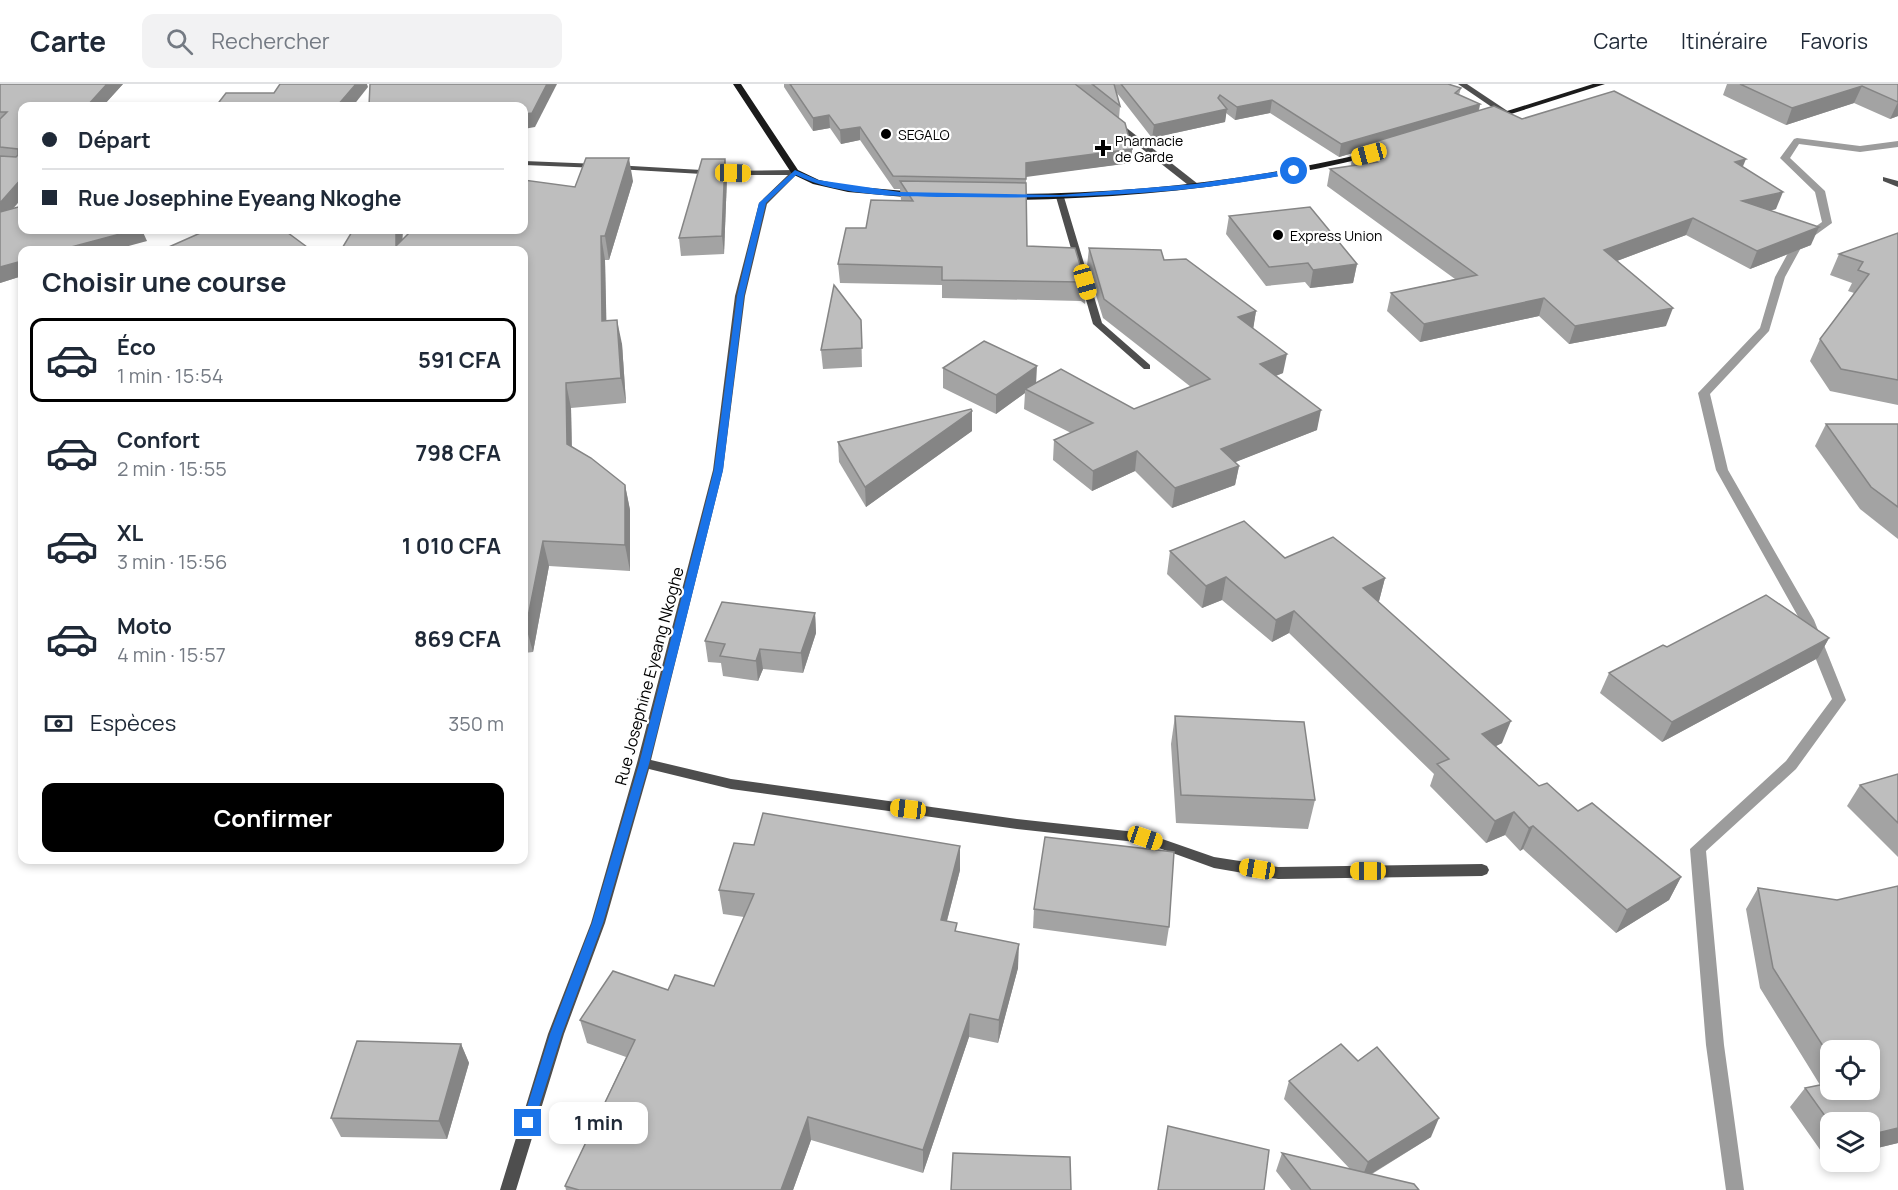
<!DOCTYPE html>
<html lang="fr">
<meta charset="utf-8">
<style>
:root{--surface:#fff;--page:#f2f2f3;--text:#1f2937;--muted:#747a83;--line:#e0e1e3;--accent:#000}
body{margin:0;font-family:Manrope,sans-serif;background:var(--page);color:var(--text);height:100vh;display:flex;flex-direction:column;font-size:22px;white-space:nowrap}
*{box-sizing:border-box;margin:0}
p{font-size:20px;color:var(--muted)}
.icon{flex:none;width:33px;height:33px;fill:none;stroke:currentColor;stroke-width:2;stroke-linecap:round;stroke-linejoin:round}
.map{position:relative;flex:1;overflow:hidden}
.panel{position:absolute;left:18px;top:162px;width:510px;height:618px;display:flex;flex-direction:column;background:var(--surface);border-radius:12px;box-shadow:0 3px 9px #0003}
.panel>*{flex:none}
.guide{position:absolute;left:18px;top:18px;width:510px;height:132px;border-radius:12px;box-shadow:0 3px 9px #0003;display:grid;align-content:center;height:132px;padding:0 24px;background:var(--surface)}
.buttons{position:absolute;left:1820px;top:956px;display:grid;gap:12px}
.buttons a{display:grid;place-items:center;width:60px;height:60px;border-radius:12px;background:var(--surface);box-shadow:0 3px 9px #0003;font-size:30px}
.end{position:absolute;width:27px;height:27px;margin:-14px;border:8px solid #1a73e8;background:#fff;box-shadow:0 0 0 3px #fff}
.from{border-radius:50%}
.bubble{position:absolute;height:42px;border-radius:12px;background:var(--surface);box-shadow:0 3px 9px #0003;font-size:20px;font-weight:700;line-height:42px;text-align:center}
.car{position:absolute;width:18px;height:36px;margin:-18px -9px;border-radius:8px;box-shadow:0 0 4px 2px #0007;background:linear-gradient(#f5c518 24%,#345 0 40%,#f5c518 0 76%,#345 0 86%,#f5c518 0)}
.guide b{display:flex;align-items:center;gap:21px;height:57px;font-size:22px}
.guide b+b{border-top:2px solid var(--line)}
.guide i{width:15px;height:15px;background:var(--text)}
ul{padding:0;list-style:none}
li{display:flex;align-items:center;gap:18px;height:84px;margin:0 12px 9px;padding:0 12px;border:3px solid transparent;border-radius:12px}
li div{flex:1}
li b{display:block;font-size:22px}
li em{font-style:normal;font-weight:700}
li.selected{border-color:var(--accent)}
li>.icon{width:54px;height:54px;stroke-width:1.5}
h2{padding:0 24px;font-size:27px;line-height:72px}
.pay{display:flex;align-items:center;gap:15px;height:66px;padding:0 24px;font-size:22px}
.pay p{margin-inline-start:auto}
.cta{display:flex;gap:12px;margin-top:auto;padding:12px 24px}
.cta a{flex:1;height:69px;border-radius:12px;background:var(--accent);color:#fff;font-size:24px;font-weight:700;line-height:69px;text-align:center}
header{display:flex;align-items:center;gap:36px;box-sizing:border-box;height:84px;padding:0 30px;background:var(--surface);border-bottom:2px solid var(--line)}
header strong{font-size:28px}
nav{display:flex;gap:33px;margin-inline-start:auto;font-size:21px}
.search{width:420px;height:54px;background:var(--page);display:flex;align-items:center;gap:15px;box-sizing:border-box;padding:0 21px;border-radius:12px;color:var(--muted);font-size:22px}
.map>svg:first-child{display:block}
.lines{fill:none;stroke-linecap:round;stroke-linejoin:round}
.stream{fill:#9c9c9c;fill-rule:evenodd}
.minor{fill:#4e4e4e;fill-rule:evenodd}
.secondary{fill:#1b1b1b;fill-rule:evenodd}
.wall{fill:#a3a3a3;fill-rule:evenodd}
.shaded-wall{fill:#858585}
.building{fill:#bebebe;stroke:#858585;stroke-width:1.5}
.route{fill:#1a73e8}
.poi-dot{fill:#000;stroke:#fff;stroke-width:2}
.labels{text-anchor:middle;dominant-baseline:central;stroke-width:4.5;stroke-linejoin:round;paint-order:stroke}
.far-poi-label{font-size:14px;fill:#000;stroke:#fff;text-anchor:start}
.street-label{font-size:16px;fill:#000;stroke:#fff}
</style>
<header>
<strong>Carte</strong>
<div class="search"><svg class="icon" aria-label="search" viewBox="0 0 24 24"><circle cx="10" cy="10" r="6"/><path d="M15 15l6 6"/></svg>Rechercher</div>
<nav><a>Carte</a><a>Itinéraire</a><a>Favoris</a></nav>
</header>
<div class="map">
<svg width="1898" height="1106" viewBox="0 0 1898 1106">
<rect width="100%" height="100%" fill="#fff"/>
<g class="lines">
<!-- stream -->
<polygon class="stream" points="1797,54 1860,62 1898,57 1898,63 1860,68 1799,60 1790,74 1825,107 1832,139 1803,160 1785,193 1769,247 1710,310 1728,386 1814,536 1846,616 1796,685 1706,767 1724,961 1744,1106 1726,1106 1706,961 1690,765 1786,677 1832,615 1800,536 1716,386 1698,309 1760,244 1775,193 1794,158 1822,138 1815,108 1780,74 1794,55"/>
<!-- minor -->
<g class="minor">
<polygon points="1458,0 1467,0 1509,28 1502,30"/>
<polygon points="1113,38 1119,38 1198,100 1198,104 1192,104 1113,42"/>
<polygon points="524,77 599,80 603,82 599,84 524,81"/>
<polygon points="614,81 719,87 795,86 799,88 767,120 745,212 723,386 651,676 731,695 1017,735 1145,749 1214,773 1278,783 1482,780 1487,782 1489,786 1487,790 1482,792 1278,795 1214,784 1145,759 1017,745 731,705 649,685 605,839 564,950 516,1106 500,1106 548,950 591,839 637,679 713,386 735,212 759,119 788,91 719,91 617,85 614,85"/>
<polygon points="1883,93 1898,97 1898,103 1883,97"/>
<polygon points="1060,110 1064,113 1102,239 1150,281 1150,285 1144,285 1093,240 1056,113"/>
</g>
<!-- secondary -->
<g class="secondary">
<polygon points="733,0 741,0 798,86 819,96 848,102 916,108 920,111 916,114 848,108 813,100 792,90"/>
<polygon points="1593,0 1605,0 1495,35 1488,33"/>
<path d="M1366,69H1369V73C1251,102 1133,114 1012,116L1008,113L1012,110C1132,109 1249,97 1366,69Z"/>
</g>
</g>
<!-- wall -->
<g class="wall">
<polygon points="0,0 123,0 103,22 22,22 22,114 13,125 147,157 22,166 22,192 0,199"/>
<polygon points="784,0 1448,0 1461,4 1459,11 1480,20 1479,27 1743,83 1776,125 1770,127 1811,161 1750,185 1686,151 1617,177 1666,242 1569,260 1539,232 1420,258 1387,227 1391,209 1455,195 1327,102 1330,85 1353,82 1351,81 1353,69 1339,73 1270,29 1235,36 1226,29 1225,38 1152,54 1117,9 1120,22 1119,35 1132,65 1131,79 1026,92 1027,162 1086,201 1085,220 1081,217 942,214 942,201 840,199 838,180 866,144 901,116 900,105 894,105 860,56 841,60 830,44 813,47 784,3"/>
<polygon points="1727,0 1898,0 1898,32 1890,35 1854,19 1786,41 1723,11"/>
<polygon points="727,93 724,170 681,172 679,154"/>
<polygon points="633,97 609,176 605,176 606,237 622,260 626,319 571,324 572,363 625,401 630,426 630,487 549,482 533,568 524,569 524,166 403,155 575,103"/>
<polygon points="1229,132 1357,180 1353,199 1310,204 1305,198 1266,202 1226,150"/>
<polygon points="1898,149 1898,321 1830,307 1810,277 1820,255 1854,209 1848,207 1852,199 1830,191 1839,170"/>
<polygon points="1089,164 1164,176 1256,227 1253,244 1283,289 1276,292 1317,346 1235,378 1239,382 1235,401 1172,424 1135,387 1092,407 1053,376 1054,356 1071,349 1024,325 1025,309 996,330 943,304 943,284 1036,299 1134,325 1191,303 1103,234 1087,182"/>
<polygon points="861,236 862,283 823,285 821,266"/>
<polygon points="1826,340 1898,340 1898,455 1860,425 1815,362"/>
<polygon points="972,347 866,423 839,378 838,358"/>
<polygon points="1170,467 1285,474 1385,494 1379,517 1378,517 1502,659 1496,662 1539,702 1681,793 1669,816 1616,849 1523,765 1520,767 1505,751 1486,759 1430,702 1434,690 1289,549 1272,558 1222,516 1202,524 1167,490"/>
<polygon points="815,529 816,549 803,589 763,585 758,597 723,592 721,579 708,578 705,557"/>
<polygon points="1829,554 1818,574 1662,658 1600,609 1609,589 1667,563"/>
<polygon points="1175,632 1315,716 1308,745 1176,739 1171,660"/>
<polygon points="1898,690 1898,773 1847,722 1860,701"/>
<polygon points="960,786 947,837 957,848 1018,884 998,959 969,953 923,1089 811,1056 793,1106 566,1106 565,1102 626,973 587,959 580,936 668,906 714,902 744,833 723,830 719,806"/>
<path d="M1898,802V1059L1869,1066L1830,1038V1076L1828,1077L1790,1023L1805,1004L1820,1001L1760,904L1746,825L1758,804L1837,816ZM1830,966L1869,1005H1830Z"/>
<polygon points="1034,825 1169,843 1166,862 1033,844"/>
<polygon points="461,960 469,979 447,1055 341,1053 331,1034"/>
<polygon points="1289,997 1431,1053 1372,1090 1419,1106 1291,1106 1276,1087 1282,1069 1350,1085 1284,1015"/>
</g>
<!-- shaded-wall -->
<g class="shaded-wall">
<polygon points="107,0 123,0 103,22 87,22"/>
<polygon points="356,0 367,0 368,3 353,22 337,22"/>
<polygon points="547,0 557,0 535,43 524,45 524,30"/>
<polygon points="1862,2 1854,19 1786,41 1792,24"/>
<polygon points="1272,16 1270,29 1235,36 1237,23"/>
<polygon points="1898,18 1898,32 1890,35"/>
<polygon points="1480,20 1477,33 1354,64 1353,69 1339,73 1341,60"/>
<polygon points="1227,25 1225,38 1152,54 1154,41"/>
<polygon points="829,31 830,44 813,47 813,34"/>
<polygon points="860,43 860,56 841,60 840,46"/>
<polygon points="1132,65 1131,79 1026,93 1026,79"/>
<polygon points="629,74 633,97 609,176 605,152"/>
<polygon points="725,75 727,93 724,170 722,152"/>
<polygon points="1746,75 1739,92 1735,78"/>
<polygon points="22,94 22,114 0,139 0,119"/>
<polygon points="1783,108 1776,125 1735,135 1742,117"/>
<polygon points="1693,134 1686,151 1598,184 1604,166"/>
<polygon points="1819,143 1811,161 1750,185 1757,167"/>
<polygon points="135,146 142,146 147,157 114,166 60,166"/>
<polygon points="396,146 403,146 402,166 396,162"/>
<polygon points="601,152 605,176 607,262 602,237"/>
<polygon points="22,177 22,192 0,199 0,183"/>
<polygon points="1357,180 1353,199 1310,204 1313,186"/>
<polygon points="1544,214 1539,232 1420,258 1424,240"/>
<polygon points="1673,224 1666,242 1569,260 1575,242"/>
<polygon points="1256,227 1253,246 1238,233"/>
<polygon points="617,236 622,260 626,319 621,294"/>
<polygon points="1287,270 1283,289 1256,299 1260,280"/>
<polygon points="1037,282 1036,301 1025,305 1025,309 996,330 996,311"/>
<polygon points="566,299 571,324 572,385 567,360"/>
<polygon points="1321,326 1317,346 1218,385 1221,365"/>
<polygon points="972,327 972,347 866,423 865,403"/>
<polygon points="1137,367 1135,387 1092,407 1093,387"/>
<polygon points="1239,382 1235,401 1172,424 1175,404"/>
<polygon points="625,401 630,426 630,487 625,461"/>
<polygon points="543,457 549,482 533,568 526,543"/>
<polygon points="1226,493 1222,516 1202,524 1206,502"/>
<polygon points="1385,494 1379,517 1357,527 1363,504"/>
<polygon points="1294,527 1289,549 1272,558 1276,536"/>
<polygon points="815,529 816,549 803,589 801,569"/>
<polygon points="1829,554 1818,574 1662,658 1672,638"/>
<polygon points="760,565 763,585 758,597 756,577"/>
<polygon points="1511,637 1502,659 1474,673 1482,650"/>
<polygon points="1514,728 1505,751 1486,759 1495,737"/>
<polygon points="1533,742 1523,765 1520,767 1529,744"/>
<polygon points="960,762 960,786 941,859 941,836"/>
<polygon points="1681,793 1669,816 1616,849 1627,826"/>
<polygon points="1019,860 1018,884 998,959 999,936"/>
<polygon points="970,930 969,953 923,1089 923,1066"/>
<polygon points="461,960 469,979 447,1055 439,1037"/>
<polygon points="808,1033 811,1056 793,1106 781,1106"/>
<polygon points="1439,1034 1431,1053 1361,1096 1368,1078"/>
<polygon points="1898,1044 1898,1059 1869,1066 1869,1051"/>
</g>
<!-- building -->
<g class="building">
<polygon points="0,0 107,0 87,22 22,22 22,94 0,119 0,72 16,73 18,71 18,65 0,63 0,35 7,28 0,28"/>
<polygon points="280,0 356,0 337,22 216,22 226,9 274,9"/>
<polygon points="370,0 547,0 532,29 524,30 524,22 369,22"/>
<polygon points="790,0 1075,0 1125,39 1132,65 1026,79 1026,95 893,92 860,43 840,46 829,31 813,34"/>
<polygon points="1092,0 1114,0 1120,22"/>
<polygon points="1121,0 1448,0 1461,4 1455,9 1480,20 1341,60 1272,16 1237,23 1220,11 1218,14 1227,25 1154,41"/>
<polygon points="1740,0 1898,0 1898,18 1862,2 1792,24"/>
<polygon points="1614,7 1746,75 1735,78 1783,108 1742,117 1819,143 1757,167 1693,134 1604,166 1673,224 1575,242 1544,214 1424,240 1391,209 1477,191 1330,85 1377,78 1354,64 1494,22 1522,35"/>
<polygon points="586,74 629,74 605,152 601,152 602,237 617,236 621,294 566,299 567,360 591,374 625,401 625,461 543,457 526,543 524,543 524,166 341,166 353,146 396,146 396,162 412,146 524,146 524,96 575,103"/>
<polygon points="702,75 725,75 722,152 679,154"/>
<polygon points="900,97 1026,99 1027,162 1075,164 1086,201 1082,198 942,196 942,183 838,180 846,144 866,144 871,116 913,117"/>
<polygon points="22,122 22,146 135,146 60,166 22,166 22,177 0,183 0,128"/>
<polygon points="1310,123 1357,180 1313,186 1308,179 1269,183 1229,132"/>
<polygon points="207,146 284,146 311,166 162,166"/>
<polygon points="1898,149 1898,296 1841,285 1820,255 1869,190 1858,186 1863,178 1839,170"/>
<polygon points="1089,164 1161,166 1164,176 1186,175 1256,227 1238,233 1287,270 1260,280 1321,326 1221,365 1239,382 1175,404 1137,367 1093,387 1054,356 1093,339 1025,305 1061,285 1134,325 1210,295 1104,215"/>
<polygon points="834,201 861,236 862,264 821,266"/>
<polygon points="984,257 1037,282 996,311 943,284"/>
<polygon points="971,325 972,327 865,403 838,358"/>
<polygon points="1826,340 1898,340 1898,423 1871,403"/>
<polygon points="1244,437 1285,474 1333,453 1385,494 1363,504 1511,637 1482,650 1539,702 1547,699 1578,727 1592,719 1681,793 1627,826 1533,742 1529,744 1514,728 1495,737 1437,680 1449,675 1294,527 1276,536 1226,493 1206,502 1170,467"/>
<polygon points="1766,511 1829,554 1672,638 1609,589 1663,561 1667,563"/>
<polygon points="722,518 815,529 801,569 760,565 756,577 720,572 725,560 705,557"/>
<polygon points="1175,632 1304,638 1315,716 1181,711"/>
<polygon points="1898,690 1898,739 1860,701"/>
<polygon points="763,729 960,762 941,836 957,839 955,847 1019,860 999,936 970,930 923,1066 808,1033 781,1106 579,1106 565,1102 635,956 580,936 613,887 668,906 675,891 714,902 754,810 719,806 734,759 754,761"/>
<polygon points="1045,753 1174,768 1169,843 1034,825"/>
<polygon points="1898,802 1898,1044 1869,1051 1869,1038 1830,1039 1805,1004 1830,999 1830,1005 1869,1005 1869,966 1830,966 1830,973 1773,884 1758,804 1837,816"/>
<polygon points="357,957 461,960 439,1037 331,1034"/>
<polygon points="1341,960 1358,977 1377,963 1439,1034 1368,1078 1289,997"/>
<polygon points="1168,1042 1269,1066 1264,1106 1158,1106"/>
<polygon points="953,1069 1070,1073 1071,1106 951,1106"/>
<polygon points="1282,1069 1414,1100 1419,1106 1311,1106"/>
</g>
<!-- route -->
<path class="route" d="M1294,85L1296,89C1185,111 1070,115 957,113C908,113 839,113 796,91L766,119L744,212L723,386L681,555L649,680L603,839L562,950L534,1039L533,1044L528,1045L523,1044L522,1039L550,950L592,839L639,680L671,555L714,386L737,212L759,119L795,86L818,96L900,108L1060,111L1195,100Z"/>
<!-- markers -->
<g class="poi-dot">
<circle cx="886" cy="50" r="6"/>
<path d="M1100 55h6v6h6v6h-6v6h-6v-6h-6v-6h6z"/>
<circle cx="1278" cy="151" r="6"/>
</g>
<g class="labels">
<!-- far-poi labels -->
<g class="far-poi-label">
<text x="898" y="50">SEGALO</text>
<text x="1115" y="56">Pharmacie<tspan x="1115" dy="16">de Garde</tspan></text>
<text x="1290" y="151">Express Union</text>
</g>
<!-- street labels -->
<g class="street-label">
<text transform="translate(649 592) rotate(-75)">Rue Josephine Eyeang Nkoghe</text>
</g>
</g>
</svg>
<div class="buttons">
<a><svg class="icon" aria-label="locate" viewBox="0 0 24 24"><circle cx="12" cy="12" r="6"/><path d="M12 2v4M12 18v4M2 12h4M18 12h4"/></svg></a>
<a><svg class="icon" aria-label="layers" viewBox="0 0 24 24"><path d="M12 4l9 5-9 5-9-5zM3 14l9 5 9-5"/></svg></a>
</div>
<i class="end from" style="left:1294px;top:87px"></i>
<i class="end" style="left:528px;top:1039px"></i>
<div class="bubble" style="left:549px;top:1018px;width:99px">1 min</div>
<i class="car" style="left:1369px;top:70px;rotate:255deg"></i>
<i class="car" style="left:733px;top:89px;rotate:91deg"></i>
<i class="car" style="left:1085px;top:198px;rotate:164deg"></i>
<i class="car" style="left:908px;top:725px;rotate:277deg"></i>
<i class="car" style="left:1145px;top:754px;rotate:109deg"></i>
<i class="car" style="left:1257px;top:785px;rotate:279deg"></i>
<i class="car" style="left:1368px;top:787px;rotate:270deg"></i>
<div class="guide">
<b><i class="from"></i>Départ</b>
<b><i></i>Rue Josephine Eyeang Nkoghe</b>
</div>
<section class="panel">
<h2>Choisir une course</h2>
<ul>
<li class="selected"><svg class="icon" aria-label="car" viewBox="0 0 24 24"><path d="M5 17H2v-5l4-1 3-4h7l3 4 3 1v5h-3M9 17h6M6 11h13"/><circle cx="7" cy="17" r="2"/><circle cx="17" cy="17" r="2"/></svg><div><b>Éco</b><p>1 min · 15:54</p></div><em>591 CFA</em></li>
<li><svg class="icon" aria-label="car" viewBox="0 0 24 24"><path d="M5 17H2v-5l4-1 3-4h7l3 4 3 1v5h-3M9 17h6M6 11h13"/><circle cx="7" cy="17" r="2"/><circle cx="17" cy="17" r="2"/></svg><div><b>Confort</b><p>2 min · 15:55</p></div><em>798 CFA</em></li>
<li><svg class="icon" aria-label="car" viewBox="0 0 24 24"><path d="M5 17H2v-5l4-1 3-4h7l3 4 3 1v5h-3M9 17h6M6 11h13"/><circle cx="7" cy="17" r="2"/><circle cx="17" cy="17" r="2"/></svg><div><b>XL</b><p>3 min · 15:56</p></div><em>1 010 CFA</em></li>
<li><svg class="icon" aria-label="car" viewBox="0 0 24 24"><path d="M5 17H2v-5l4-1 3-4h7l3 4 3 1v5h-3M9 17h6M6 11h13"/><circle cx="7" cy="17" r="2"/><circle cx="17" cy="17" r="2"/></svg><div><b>Moto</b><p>4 min · 15:57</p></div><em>869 CFA</em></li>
</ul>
<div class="pay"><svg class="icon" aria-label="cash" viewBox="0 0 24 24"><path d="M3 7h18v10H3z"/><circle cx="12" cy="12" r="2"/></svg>Espèces<p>350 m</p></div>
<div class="cta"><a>Confirmer</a></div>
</section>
</div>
